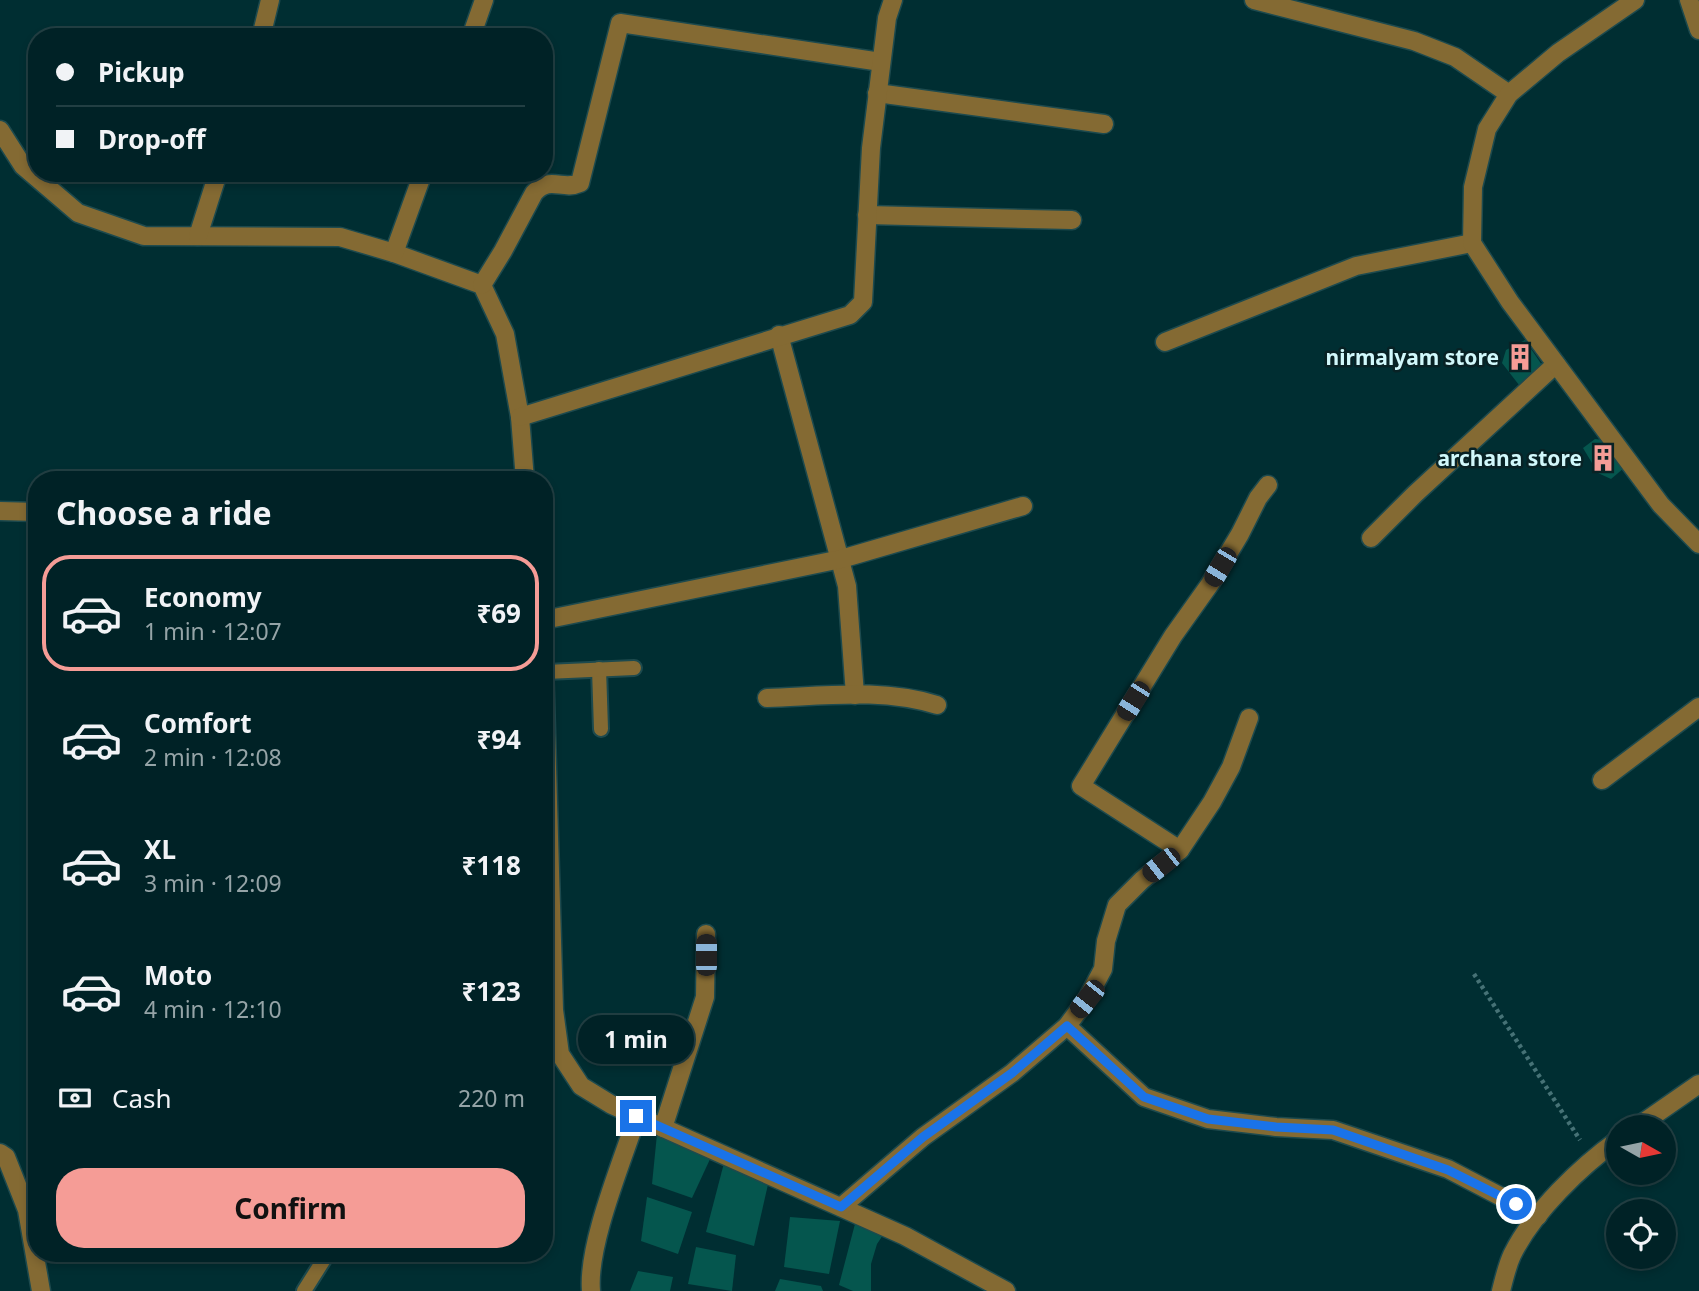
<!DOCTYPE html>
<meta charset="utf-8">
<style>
:root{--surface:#002226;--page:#0e2f32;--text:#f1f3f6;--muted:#95a4a7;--line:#223f43;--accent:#f59c96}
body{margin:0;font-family:"Noto Sans",sans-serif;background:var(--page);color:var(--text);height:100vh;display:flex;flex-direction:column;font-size:26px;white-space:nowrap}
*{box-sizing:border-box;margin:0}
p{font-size:23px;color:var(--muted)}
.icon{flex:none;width:38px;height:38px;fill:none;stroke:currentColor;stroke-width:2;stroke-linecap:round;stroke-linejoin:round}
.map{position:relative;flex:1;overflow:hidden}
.details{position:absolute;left:28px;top:471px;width:525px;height:791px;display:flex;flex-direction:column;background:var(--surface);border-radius:28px;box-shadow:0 4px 10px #0003,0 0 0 2px var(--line)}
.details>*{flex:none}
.guide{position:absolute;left:28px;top:28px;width:525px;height:154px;border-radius:28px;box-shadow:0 4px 10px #0003,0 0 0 2px var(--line);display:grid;align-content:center;height:154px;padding:0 28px;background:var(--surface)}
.needle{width:46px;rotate:99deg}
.fabs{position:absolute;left:1606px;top:1115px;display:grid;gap:14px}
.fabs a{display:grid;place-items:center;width:70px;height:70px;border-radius:50%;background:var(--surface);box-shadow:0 4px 10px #0003,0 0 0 2px var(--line);font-size:35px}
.end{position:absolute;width:32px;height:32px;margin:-16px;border:9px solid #1a73e8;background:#fff;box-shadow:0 0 0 4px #fff}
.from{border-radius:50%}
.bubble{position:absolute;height:49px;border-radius:24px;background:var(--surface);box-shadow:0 4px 10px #0003,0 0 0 2px var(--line);font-size:23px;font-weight:700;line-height:49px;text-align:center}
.car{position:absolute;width:21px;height:42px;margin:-21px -10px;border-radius:9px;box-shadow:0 0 5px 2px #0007;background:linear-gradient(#222 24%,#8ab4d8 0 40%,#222 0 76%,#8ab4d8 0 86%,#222 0)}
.guide b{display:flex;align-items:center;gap:24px;height:66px;font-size:26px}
.guide b+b{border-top:2px solid var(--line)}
.guide i{width:18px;height:18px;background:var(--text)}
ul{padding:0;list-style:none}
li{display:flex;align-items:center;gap:21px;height:116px;margin:0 14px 10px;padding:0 14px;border:4px solid transparent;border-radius:28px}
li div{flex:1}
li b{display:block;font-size:26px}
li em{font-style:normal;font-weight:700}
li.current{border-color:var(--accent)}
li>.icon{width:63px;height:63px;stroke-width:1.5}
h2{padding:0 28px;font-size:32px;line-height:84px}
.pay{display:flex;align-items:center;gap:18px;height:77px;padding:0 28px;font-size:26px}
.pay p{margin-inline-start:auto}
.cta{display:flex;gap:14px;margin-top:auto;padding:14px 28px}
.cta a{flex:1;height:80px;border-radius:28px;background:var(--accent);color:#111;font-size:28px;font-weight:700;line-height:80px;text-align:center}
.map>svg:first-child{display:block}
.building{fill:#05564e}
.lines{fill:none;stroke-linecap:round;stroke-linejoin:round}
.service-casing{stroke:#1d4a4e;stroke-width:18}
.minor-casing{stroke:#1d4a4e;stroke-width:21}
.tertiary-casing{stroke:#1d4a4e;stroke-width:21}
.path{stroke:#467276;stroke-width:4.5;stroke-dasharray:3.5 3.5;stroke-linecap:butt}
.service{stroke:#846a33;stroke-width:14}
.minor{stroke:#846a33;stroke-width:18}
.tertiary{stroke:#846a33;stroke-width:18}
.route{stroke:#1a73e8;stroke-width:9}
.labels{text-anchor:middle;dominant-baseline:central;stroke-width:5;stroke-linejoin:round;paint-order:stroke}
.poi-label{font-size:21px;font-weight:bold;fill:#d1f8fb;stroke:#082225;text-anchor:end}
</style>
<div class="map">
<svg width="1699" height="1291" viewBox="0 0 1699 1291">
<rect width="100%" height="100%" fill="#002e32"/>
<!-- building -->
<g class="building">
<polygon points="1525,340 1544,368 1519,385 1502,363 1506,350"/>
<polygon points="1595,439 1605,440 1624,468 1611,479 1598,473 1583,448"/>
<polygon points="657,1134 711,1157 692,1198 652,1184"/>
<polygon points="724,1163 769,1180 754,1246 706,1232"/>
<polygon points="647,1197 692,1212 678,1254 641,1241"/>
<polygon points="790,1217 840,1221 829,1274 784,1267"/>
<polygon points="856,1220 885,1232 877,1244 871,1264 871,1291 853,1291 839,1285"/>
<polygon points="696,1247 736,1255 732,1291 688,1284"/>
<polygon points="638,1271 673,1277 670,1291 630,1291"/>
<polygon points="780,1279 821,1286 823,1291 775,1291"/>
</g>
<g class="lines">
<defs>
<g id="service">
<polyline points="599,669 601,729"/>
<polyline points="546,672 634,668"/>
<polyline points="304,1291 328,1253"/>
</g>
<g id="minor">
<polyline points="1254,0 1414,41 1455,57 1509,94"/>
<polyline points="1689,0 1699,30"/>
<polyline points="261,37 270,0"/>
<polyline points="471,37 484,0"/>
<polyline points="877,93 1104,124"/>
<polyline points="0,130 23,166 78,213 144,236 340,237 394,253 482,285 505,334 520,417 525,480"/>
<polyline points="867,215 1072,220"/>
<polyline points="198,236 218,173"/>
<polyline points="394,253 423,173"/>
<path d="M482,285L503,251L534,193C550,175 562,191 580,183L620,23L881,62"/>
<polyline points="779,335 847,586 855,695"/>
<polyline points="1165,342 1356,266 1472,243"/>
<polyline points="520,417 850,315 863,302 871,148 887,18 893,0"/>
<polyline points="0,511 37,512"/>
<polyline points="1371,538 1415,494 1556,364"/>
<polyline points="544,620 841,559 1023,506"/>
<polyline points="544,663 554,1010 560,1054 581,1086 612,1105 905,1236 1006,1291"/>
<path d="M767,698C824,696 882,688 937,705"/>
<polyline points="1602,780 1699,707"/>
<polyline points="1180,850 1081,786 1173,636 1210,584 1240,534 1258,498 1268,485"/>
<polyline points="1067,1026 1144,1097 1208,1119 1276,1127 1333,1130 1448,1169 1538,1216"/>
<polyline points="663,1128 705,997 706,934"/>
<polyline points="0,1153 6,1157 27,1210 41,1291"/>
<polyline points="841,1207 923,1137 1012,1073 1067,1026 1087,999 1103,969 1106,941 1117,905 1142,880 1180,850 1212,802 1231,767 1249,718"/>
<path d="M591,1291C587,1245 622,1162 637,1116"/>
</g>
<g id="tertiary">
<polyline points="1635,0 1558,53 1509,94 1487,129 1473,187 1472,243 1510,302 1661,505 1699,544"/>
<polyline points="1637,1127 1699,1084"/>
<path d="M1501,1291C1504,1279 1507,1266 1512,1255C1533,1212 1581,1166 1619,1139"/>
</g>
</defs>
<!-- service casing -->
<use href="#service" class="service-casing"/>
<!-- minor casing -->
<use href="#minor" class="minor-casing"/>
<!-- tertiary casing -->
<use href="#tertiary" class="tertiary-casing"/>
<!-- path -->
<polyline class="path" points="1474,974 1580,1140"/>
<!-- service -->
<use href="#service" class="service"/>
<!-- minor -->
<use href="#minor" class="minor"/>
<!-- tertiary -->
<use href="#tertiary" class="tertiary"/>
</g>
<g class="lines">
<!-- route -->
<polyline class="route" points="636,1116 841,1207 923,1137 1012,1073 1067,1026 1144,1097 1208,1119 1276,1127 1333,1130 1448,1170 1516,1204"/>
</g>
<!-- icons -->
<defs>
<symbol id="building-bare" viewBox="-9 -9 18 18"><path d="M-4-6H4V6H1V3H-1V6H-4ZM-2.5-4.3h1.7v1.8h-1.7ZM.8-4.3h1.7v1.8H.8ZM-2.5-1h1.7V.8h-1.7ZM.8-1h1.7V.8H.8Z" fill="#f59c96" stroke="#082225" stroke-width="2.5" paint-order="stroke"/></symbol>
</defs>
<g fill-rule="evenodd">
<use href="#building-bare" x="1501" y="338" width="38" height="38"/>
<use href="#building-bare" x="1584" y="439" width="38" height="38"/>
</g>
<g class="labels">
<!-- poi labels -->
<g class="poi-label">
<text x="1499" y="357">nirmalyam store</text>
<text x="1582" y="458">archana store</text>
</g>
</g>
</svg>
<div class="fabs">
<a><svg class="needle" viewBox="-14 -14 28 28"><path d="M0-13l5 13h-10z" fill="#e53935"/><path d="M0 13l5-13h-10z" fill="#95a4a7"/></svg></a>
<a><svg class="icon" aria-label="locate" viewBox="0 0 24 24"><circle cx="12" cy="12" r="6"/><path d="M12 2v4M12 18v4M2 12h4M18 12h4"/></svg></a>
</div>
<i class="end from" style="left:1516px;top:1204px"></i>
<i class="end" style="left:636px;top:1116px"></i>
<div class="bubble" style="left:578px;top:1015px;width:116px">1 min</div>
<i class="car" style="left:1220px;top:567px;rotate:211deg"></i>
<i class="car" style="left:1133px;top:701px;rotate:212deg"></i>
<i class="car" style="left:1161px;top:865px;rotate:232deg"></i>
<i class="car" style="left:706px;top:955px;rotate:0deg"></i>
<i class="car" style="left:1087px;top:999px;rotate:218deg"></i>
<div class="guide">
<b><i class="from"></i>Pickup</b>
<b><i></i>Drop-off</b>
</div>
<section class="details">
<h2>Choose a ride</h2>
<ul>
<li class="current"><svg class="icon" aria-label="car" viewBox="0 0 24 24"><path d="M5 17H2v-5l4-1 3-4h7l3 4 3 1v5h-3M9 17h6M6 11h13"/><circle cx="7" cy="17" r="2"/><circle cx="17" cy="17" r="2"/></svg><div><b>Economy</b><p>1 min · 12:07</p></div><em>₹69</em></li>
<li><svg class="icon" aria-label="car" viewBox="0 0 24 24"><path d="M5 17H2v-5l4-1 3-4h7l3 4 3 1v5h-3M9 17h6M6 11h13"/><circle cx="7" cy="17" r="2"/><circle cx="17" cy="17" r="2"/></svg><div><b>Comfort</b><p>2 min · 12:08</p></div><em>₹94</em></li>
<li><svg class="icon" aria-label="car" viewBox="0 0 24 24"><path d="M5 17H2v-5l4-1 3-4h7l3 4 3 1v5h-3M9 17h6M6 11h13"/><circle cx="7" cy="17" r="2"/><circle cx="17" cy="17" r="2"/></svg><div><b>XL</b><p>3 min · 12:09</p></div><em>₹118</em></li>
<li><svg class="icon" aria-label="car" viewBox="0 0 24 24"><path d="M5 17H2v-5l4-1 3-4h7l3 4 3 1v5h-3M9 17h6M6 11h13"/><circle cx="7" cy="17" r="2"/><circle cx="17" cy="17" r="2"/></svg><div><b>Moto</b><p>4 min · 12:10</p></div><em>₹123</em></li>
</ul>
<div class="pay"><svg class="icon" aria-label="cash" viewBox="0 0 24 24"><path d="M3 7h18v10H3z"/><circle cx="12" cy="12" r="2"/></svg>Cash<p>220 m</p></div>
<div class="cta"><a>Confirm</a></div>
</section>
</div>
